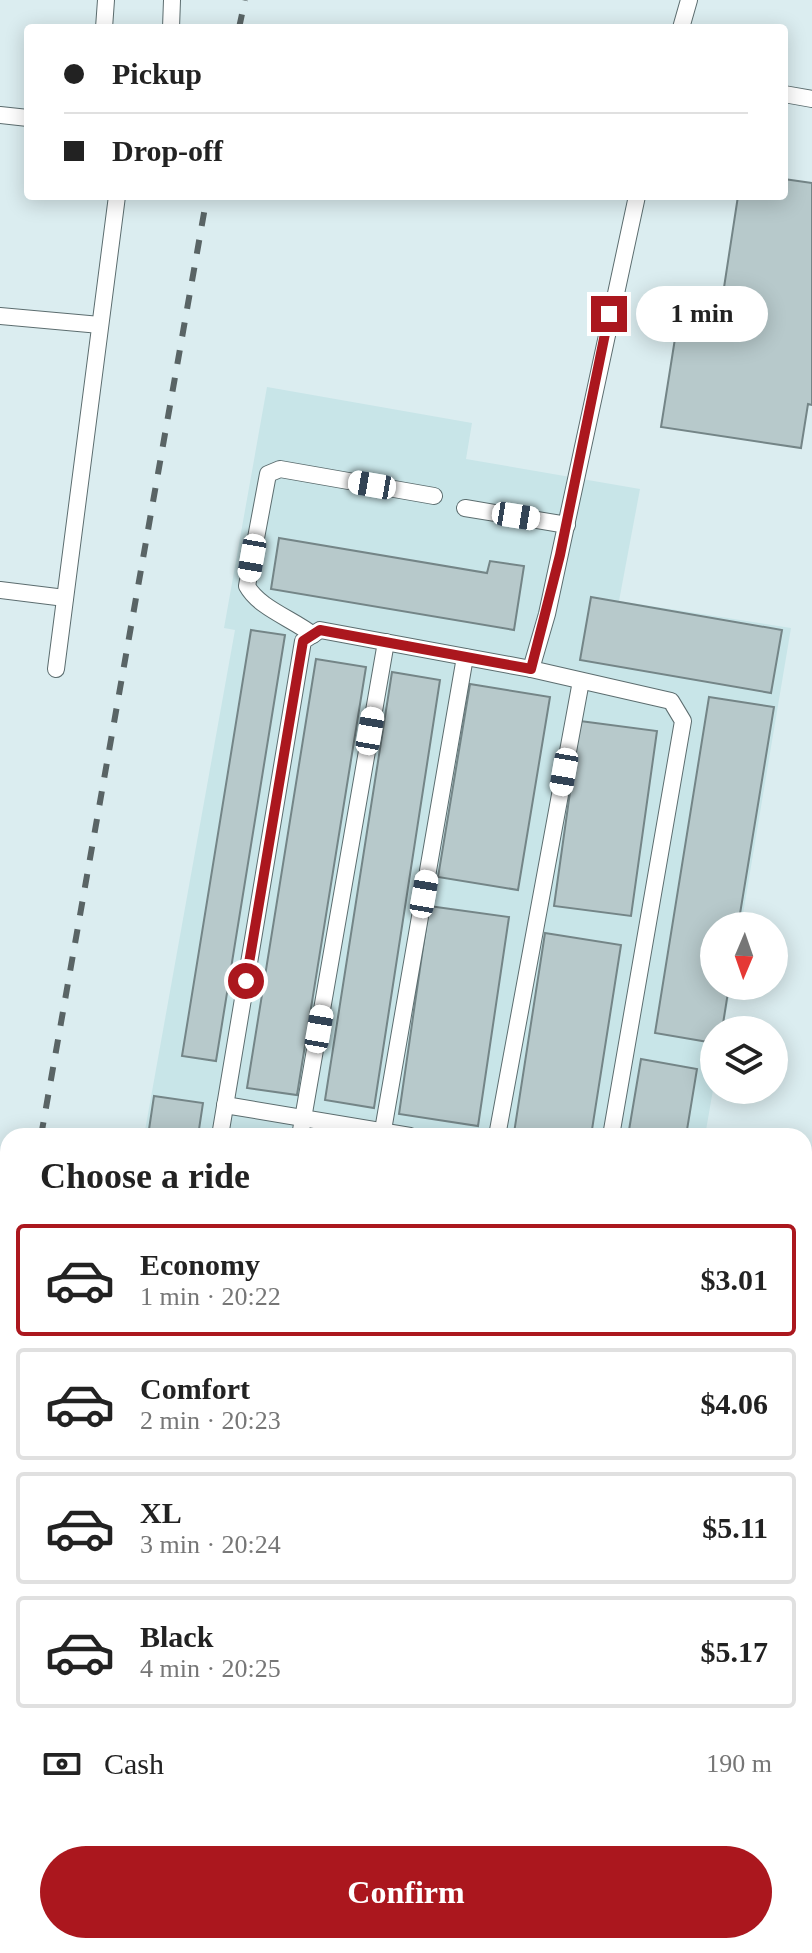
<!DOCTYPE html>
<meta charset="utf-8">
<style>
:root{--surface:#fff;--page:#f2f2f2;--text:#222;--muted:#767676;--line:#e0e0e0;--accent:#ab171e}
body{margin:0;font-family:Georgia,serif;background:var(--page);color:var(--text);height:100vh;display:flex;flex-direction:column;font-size:30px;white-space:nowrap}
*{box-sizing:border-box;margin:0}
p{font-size:26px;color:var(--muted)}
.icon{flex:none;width:44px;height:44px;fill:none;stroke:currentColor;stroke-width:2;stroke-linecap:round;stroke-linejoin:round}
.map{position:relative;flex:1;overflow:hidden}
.details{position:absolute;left:0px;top:1128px;width:812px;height:826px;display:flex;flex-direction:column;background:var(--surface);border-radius:24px 24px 0 0;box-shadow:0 4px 20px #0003}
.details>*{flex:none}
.guide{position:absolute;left:24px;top:24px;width:764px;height:176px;border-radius:8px;box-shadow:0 4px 20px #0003;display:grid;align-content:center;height:176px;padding:0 40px;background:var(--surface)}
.needle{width:52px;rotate:182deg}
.controls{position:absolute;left:700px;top:912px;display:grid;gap:16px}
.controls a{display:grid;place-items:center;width:88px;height:88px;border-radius:50%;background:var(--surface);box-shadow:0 4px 20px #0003;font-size:40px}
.end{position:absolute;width:36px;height:36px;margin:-18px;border:10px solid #ab171e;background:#fff;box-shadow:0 0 0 4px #fff}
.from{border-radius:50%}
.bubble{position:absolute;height:56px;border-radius:28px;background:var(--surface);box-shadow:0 4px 20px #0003;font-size:26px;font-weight:700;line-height:56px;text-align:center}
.car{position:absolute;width:24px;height:48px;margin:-24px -12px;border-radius:10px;box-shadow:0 0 6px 2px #0007;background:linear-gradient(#fff 24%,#345 0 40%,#fff 0 76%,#345 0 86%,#fff 0)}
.guide b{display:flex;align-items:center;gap:28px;height:76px;font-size:30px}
.guide b+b{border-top:2px solid var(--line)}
.guide i{width:20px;height:20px;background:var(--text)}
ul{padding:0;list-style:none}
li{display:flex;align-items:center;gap:24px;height:112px;margin:0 16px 12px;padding:0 24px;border:4px solid var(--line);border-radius:8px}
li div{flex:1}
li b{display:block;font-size:30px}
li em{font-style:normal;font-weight:700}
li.on{border-color:var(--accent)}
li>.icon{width:72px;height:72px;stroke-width:1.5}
h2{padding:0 40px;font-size:36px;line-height:96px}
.pay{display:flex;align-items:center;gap:20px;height:88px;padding:0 40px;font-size:30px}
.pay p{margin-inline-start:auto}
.button{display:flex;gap:16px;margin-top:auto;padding:16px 40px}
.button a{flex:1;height:92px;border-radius:48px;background:var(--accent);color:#fff;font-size:32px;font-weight:700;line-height:92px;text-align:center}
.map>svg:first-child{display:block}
.built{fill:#c8e5e8}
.building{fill:#b7c9cb;stroke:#748587;stroke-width:2}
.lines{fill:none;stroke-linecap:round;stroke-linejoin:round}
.service-casing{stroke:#5c6d6f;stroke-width:18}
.tertiary-casing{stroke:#5c6d6f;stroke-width:42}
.service{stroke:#fff;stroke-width:16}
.tertiary{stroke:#fff;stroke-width:40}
.rail{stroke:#596465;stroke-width:6;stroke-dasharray:14 14;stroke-linecap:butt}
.route{stroke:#ab171e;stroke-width:10}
</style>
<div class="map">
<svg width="812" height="1953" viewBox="0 0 812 1953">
<rect width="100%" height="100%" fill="#dbedf0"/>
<!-- built -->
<polygon class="built" points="267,387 472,423 466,459 640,489 619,601 791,628 741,926 714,926 714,986 731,986 723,1030 714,1030 714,1084 705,1136 144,1136 235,630 224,628"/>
<!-- building -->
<g class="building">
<polygon points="784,179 812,183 812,405 808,404 801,448 661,427 683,288 723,294 738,196 784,196"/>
<polygon points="279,538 487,573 490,561 524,566 514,630 271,589"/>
<polygon points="591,597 782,630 771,693 580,660"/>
<polygon points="251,630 285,635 216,1061 182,1056"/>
<polygon points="316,659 366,667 297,1095 247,1088"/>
<polygon points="392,672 440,680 374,1108 325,1100"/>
<polygon points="470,684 550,697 518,890 438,877"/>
<polygon points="709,697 774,707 738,926 714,926 714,986 729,986 722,1030 714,1030 714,1043 655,1033"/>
<polygon points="580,721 657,731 631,916 554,906"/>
<polygon points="429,906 509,917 478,1126 399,1114"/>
<polygon points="545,933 621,945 591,1136 514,1133"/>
<polygon points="641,1059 697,1069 686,1136 628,1136"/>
<polygon points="154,1096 203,1103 198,1136 148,1136"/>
<polygon points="236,1130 278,1136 235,1136"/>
<polygon points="804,1685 812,1686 812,1726 804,1763"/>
<polygon points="804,1873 812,1874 812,1953 773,1953 773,1946 804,1946"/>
<polygon points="34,1946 94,1946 93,1953 33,1953"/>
<polygon points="193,1946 353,1946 353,1953 192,1953"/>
<polygon points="380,1946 453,1946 452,1953 380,1953"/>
<polygon points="697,1946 762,1946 761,1953 697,1953"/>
</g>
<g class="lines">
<defs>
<g id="service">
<polyline points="104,28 106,0"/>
<polyline points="171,28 172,0"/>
<polyline points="681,28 689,0"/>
<polyline points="784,94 812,99"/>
<polyline points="0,115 28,118"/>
<polyline points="0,316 100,325"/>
<polyline points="465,508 567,525"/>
<polyline points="0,590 65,598"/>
<path d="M313,635C293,619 259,608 247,586L268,474L280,469L434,496"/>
<polyline points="56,669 117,196"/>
<polyline points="531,669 547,614 637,196"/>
<polyline points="225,1105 410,1136"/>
<polyline points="220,1136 303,641 320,630 531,669 671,701 683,721 611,1136"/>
<polyline points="300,1136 386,642"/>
<polyline points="382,1136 465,657"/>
<polyline points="497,1136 581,681"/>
<polyline points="509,1946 512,1953"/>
<polyline points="149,1953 152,1946"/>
</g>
<g id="tertiary">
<polyline points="804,1455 812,1444"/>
<polyline points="617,1953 617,1946"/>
</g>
</defs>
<!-- service casing -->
<use href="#service" class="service-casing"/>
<!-- tertiary casing -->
<use href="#tertiary" class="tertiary-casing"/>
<!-- service -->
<use href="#service" class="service"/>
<!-- tertiary -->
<use href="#tertiary" class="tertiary"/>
<!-- rail -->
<g class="rail">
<polyline points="239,28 245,0"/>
<polyline points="41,1136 207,196"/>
<polyline points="0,1365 8,1320"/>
</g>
</g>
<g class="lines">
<!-- route -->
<polyline class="route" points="246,981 303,641 320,630 531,669 560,555 609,314"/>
</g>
</svg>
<div class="controls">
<a><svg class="needle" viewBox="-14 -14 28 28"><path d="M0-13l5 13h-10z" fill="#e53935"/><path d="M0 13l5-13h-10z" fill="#767676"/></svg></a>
<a><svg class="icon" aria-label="layers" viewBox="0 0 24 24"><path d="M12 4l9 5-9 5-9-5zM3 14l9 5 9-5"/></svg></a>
</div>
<i class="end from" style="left:246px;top:981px"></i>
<i class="end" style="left:609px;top:314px"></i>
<div class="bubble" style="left:636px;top:286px;width:132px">1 min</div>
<i class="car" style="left:372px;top:485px;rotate:280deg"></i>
<i class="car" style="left:516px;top:516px;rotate:99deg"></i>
<i class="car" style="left:252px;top:558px;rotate:190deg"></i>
<i class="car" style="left:370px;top:731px;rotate:10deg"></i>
<i class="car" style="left:564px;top:772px;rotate:190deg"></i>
<i class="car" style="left:424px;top:894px;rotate:10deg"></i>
<i class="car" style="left:319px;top:1029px;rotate:10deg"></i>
<div class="guide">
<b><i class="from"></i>Pickup</b>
<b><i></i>Drop-off</b>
</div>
<section class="details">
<h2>Choose a ride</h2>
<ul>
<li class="on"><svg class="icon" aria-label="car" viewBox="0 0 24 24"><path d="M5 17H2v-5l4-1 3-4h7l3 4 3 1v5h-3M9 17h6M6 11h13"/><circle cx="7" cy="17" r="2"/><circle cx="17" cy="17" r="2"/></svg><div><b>Economy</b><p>1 min · 20:22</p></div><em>$3.01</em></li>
<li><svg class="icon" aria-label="car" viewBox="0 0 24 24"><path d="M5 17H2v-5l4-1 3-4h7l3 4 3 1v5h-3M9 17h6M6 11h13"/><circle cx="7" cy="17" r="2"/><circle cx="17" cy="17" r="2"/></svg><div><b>Comfort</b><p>2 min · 20:23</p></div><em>$4.06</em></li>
<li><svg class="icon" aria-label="car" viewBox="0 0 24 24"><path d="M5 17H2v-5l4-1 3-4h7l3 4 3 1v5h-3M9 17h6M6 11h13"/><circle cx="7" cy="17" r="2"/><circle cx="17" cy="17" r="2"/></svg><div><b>XL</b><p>3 min · 20:24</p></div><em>$5.11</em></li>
<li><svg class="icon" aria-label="car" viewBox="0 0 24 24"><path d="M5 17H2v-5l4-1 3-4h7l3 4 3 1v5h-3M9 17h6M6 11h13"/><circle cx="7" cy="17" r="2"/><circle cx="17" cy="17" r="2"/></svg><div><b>Black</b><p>4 min · 20:25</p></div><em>$5.17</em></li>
</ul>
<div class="pay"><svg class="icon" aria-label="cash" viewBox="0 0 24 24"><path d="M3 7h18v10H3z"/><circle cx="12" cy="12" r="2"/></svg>Cash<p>190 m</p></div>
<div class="button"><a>Confirm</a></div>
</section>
</div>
